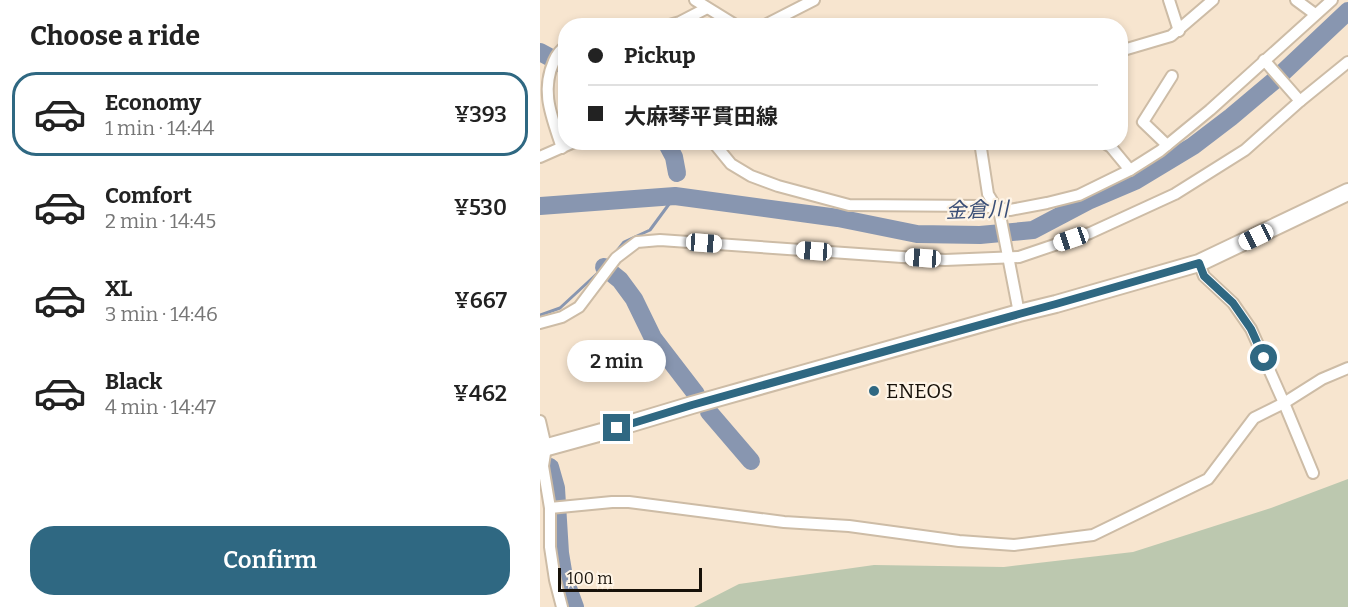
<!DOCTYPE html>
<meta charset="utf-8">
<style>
:root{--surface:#fff;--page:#f6f6f6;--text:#222;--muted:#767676;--line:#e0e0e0;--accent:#2f6882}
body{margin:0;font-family:Bitter,"Noto Sans JP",serif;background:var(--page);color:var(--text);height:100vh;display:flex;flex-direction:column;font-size:22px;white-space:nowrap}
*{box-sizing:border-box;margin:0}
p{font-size:20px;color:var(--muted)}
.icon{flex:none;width:33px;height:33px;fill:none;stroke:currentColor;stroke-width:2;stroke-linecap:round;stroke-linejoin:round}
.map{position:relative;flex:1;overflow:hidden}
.side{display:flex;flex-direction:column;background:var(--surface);width:540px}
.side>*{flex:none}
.hud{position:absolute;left:18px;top:18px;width:570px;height:132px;border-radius:24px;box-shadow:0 3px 9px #0003;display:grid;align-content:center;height:132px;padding:0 30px;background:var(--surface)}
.scale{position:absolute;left:18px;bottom:15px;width:144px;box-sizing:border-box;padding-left:6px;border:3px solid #171109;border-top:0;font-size:16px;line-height:21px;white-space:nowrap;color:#171109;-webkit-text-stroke:4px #fef4e6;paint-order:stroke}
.end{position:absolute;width:27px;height:27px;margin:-14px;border:8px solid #2f6882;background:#fff;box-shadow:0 0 0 3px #fff}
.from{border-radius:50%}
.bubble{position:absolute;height:42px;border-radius:21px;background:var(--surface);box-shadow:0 3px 9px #0003;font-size:20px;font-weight:600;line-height:42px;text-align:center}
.car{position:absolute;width:18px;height:36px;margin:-18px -9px;border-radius:8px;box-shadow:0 0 4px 2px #0007;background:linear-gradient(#fff 24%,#345 0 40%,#fff 0 76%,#345 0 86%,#fff 0)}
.hud b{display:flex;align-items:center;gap:21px;height:57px;font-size:22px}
.hud b+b{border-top:2px solid var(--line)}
.hud i{width:15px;height:15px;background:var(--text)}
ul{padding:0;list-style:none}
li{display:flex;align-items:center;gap:18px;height:84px;margin:0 12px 9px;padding:0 18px;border:3px solid transparent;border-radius:24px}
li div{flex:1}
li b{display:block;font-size:22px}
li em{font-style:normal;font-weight:600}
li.selected{border-color:var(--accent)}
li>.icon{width:54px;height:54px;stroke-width:1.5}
h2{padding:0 30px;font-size:27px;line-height:72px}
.button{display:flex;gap:12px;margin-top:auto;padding:12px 30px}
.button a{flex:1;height:69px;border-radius:24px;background:var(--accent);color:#fff;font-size:24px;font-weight:600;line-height:69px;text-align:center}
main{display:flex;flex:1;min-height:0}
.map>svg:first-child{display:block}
.green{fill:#bcc8af}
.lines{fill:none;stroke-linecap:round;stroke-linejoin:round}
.stream{stroke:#8896b0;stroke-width:3}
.river{stroke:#8896b0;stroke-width:18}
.minor-casing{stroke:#cdbca6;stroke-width:14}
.secondary-casing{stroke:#cdbca6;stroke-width:20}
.minor{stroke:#fff;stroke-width:10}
.secondary{stroke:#fff;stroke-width:16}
.route{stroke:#2f6882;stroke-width:8}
.poi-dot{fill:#2f6882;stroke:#fef4e6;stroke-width:2}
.labels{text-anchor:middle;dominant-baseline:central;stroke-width:4.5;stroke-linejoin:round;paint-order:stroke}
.poi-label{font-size:20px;fill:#171109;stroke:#fef4e6;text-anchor:start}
.water-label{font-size:21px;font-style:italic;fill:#3b4f77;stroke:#fef4e6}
</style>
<main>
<section class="side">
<h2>Choose a ride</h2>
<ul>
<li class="selected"><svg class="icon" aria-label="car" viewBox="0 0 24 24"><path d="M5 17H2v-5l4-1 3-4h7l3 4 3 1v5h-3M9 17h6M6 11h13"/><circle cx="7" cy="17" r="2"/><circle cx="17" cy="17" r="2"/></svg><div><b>Economy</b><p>1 min · 14:44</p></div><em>¥393</em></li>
<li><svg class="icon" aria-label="car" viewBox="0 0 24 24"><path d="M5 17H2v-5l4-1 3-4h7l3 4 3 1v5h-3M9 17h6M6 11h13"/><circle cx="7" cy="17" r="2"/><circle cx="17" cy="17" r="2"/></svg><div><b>Comfort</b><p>2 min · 14:45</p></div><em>¥530</em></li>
<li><svg class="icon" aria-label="car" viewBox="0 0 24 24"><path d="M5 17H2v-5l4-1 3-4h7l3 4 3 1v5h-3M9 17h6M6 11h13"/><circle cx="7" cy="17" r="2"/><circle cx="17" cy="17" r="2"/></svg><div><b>XL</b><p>3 min · 14:46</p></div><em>¥667</em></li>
<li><svg class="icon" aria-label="car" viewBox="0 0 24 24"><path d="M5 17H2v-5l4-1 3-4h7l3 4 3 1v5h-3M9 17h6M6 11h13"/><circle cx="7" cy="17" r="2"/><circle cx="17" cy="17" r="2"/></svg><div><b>Black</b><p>4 min · 14:47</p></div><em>¥462</em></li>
</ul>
<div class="button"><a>Confirm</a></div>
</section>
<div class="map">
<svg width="808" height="607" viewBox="0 0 808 607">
<rect width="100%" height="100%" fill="#f7e5cf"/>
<!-- green -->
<polygon class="green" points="808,479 808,607 154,607 199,584 334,565 464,567 593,552 731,508"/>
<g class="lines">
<!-- stream -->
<g class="stream">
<polyline points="76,252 84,242 110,230 135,196"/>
<polyline points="0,315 20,308 60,271"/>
</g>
<!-- river -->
<g class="river">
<polyline points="0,52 26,66"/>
<polyline points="126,142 134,157 137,173"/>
<polyline points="0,206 135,196 298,218 377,234 440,235 493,230 548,201 595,181 653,146 691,117 735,80 808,11"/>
<polyline points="64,267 80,280 94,299 113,338 156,394"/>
<polyline points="169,412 211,461"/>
<polyline points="10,467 16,488 20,553 24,577 35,607"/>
</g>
<defs>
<g id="minor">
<polyline points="155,0 197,26"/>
<polyline points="629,0 639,31"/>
<polyline points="756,0 775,14"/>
<polyline points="126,26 140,22 167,8"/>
<polyline points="223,26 274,0"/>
<polyline points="580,51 631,36 673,0"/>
<polyline points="724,60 760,101"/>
<polyline points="173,142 191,164 211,176 238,186 309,205 442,206 470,210 507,203 539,195 590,170 620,151 670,110 792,0"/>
<polyline points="440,142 448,194 457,209 460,215 479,313"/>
<polyline points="563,142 571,147 590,170"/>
<polyline points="627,145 603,122 632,76"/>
<path d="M22,148C12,117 0,92 14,61C17,54 20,50 26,46"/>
<polyline points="0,157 34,142"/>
<polyline points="659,263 664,276 693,303 711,329 744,403 773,473"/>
<polyline points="0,323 22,317 39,307 76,258 97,242 120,240 405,260 479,257 550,233 635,194 705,150 760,101 808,62"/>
<polyline points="0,421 6,447 3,466 10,508 10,547 15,580 22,607"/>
<polyline points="10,508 72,502 89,502 244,522 309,526 419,541 474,545 553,535 668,479 714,418 744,403 782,379 808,368"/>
</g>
<polyline id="secondary" points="0,449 62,432 152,405 479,313 516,304 659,263 808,192"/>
</defs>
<!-- minor casing -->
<use href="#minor" class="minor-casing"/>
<!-- secondary casing -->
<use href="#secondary" class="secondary-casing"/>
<!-- minor -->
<use href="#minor" class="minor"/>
<!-- secondary -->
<use href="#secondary" class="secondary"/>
</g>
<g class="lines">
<!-- route -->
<polyline class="route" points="77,428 152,405 479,314 516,304 659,263 664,276 693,303 711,329 724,358"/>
</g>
<!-- markers -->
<circle class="poi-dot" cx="334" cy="391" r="6"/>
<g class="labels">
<!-- poi labels -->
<g class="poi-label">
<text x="346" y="391">ENEOS</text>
</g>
<!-- water labels -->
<g class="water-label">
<text transform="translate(437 210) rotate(-2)">金倉川</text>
</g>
</g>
</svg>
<div class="scale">100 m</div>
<i class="end from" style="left:724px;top:358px"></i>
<i class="end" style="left:77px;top:428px"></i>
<div class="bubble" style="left:27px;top:340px;width:99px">2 min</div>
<i class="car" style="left:716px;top:237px;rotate:244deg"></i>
<i class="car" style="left:531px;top:239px;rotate:251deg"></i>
<i class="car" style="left:164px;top:243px;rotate:94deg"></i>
<i class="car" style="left:274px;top:251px;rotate:274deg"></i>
<i class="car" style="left:383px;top:258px;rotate:274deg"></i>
<div class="hud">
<b><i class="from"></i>Pickup</b>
<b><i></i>大麻琴平貫田線</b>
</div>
</div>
</main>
